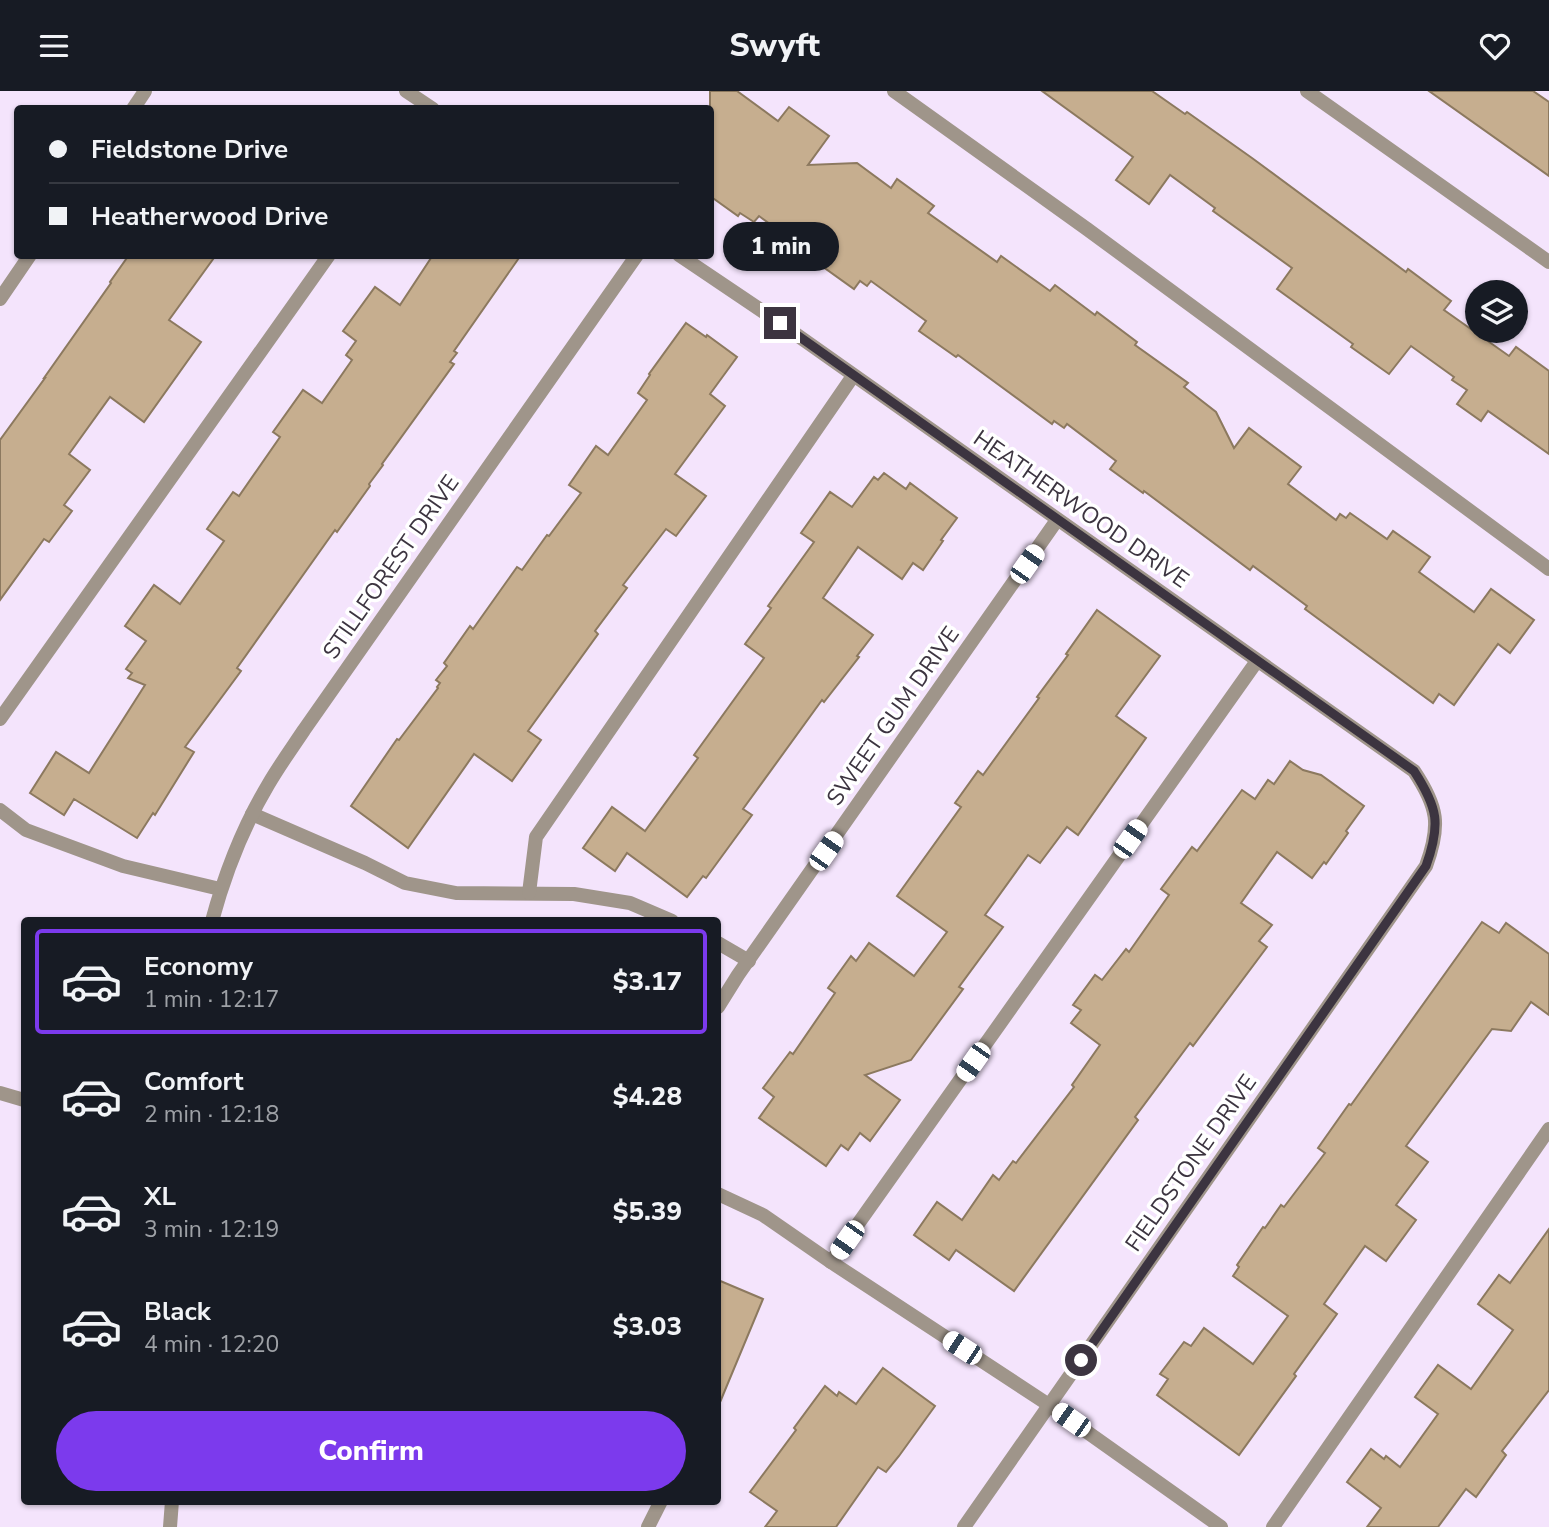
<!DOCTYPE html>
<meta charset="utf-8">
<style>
:root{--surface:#171b24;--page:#20242c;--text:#f1f3f6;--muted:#9ea1a6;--line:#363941;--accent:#7c3aed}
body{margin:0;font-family:"Nunito Sans",sans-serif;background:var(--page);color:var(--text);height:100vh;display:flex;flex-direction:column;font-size:26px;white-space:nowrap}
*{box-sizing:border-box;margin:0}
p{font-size:23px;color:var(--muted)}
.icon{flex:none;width:38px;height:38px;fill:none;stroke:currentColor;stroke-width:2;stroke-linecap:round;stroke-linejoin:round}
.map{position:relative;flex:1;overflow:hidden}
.sheet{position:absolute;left:21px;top:826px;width:700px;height:588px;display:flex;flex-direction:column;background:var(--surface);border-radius:7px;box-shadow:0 2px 5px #0004}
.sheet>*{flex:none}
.banner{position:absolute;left:14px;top:14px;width:700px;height:154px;border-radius:7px;box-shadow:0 2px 5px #0004;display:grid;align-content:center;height:154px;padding:0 35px;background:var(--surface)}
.fabs{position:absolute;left:1465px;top:189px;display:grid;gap:14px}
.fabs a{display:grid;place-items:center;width:63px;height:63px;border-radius:50%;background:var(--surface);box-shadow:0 2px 5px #0004;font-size:35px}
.end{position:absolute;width:32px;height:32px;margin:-16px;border:9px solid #3c3440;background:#fff;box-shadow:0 0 0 4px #fff}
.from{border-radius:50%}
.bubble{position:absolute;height:49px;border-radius:24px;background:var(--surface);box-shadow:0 2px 5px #0004;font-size:23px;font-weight:800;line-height:49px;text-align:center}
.car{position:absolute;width:21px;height:42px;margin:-21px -10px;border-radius:9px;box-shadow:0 0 5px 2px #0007;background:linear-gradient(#fff 24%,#345 0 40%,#fff 0 76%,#345 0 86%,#fff 0)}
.banner b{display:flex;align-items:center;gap:24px;height:66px;font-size:26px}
.banner b+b{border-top:2px solid var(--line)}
.banner i{width:18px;height:18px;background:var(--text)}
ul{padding:12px 0 0;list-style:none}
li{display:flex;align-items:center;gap:21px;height:105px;margin:0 14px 10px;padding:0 21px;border:4px solid transparent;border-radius:7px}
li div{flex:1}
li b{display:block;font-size:26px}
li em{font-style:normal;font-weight:800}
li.active{border-color:var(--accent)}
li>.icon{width:63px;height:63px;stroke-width:1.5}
.primary-button{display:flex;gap:14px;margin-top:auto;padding:14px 35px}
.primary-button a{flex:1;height:80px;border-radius:42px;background:var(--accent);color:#fff;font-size:28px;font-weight:800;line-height:80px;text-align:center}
header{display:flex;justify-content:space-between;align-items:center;height:91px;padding:0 35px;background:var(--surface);font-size:32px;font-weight:800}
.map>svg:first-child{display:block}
.building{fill:#c6ae8f;stroke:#8c795f;stroke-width:2}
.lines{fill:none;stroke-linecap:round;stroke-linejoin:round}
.service{stroke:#9f958a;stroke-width:14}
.minor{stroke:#9f958a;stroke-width:14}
.route{stroke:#3c3440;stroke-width:9}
.labels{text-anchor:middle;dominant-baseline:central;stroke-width:7;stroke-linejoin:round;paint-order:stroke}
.street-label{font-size:23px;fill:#3c3440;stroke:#fff}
</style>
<header><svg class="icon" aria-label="menu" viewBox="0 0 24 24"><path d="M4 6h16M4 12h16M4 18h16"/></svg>Swyft<svg class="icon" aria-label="heart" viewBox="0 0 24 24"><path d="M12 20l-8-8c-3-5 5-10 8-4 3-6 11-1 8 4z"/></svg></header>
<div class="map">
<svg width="1549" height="1436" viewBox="0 0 1549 1436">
<rect width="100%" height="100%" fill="#f4e4fc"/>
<!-- building -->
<g class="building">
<polygon points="710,0 737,0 778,30 789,16 829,45 808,74 857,72 891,97 897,88 934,115 928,122 997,171 1001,165 1050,200 1055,194 1095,224 1097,221 1137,251 1135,254 1188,292 1184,296 1216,321 1234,357 1249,337 1301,376 1288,393 1336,429 1340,423 1346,427 1350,422 1387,448 1393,440 1430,466 1419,481 1474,521 1491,498 1534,529 1510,562 1498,553 1454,614 1439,603 1433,612 1305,518 1307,515 1253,475 1250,479 1144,400 1143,402 1110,378 1116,370 1067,333 1064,337 1054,330 1052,333 958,264 956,266 919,240 926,230 871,190 867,195 860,190 854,198 805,163 807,160 759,125 754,131 740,122 738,125 710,105"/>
<polygon points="1042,0 1152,0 1185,23 1187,21 1252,67 1406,181 1408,178 1451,210 1444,219 1509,265 1516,256 1549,280 1549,363 1488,320 1481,330 1457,313 1467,299 1452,289 1454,286 1411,255 1389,283 1351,256 1353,253 1277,198 1292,177 1213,120 1215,117 1170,84 1149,113 1116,89 1133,66"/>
<polygon points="1429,0 1533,0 1549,11 1549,85"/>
<polygon points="129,164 216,164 169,229 201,251 144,331 110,306 69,363 90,379 64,414 72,420 49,451 44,448 0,509 0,349 45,287 44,287 111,192 110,191"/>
<polygon points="433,164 521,164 454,260 457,262 450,271 454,273 382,373 383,374 369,393 370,395 337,441 335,439 237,577 241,580 185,656 194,661 155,724 153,722 137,747 74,708 64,724 30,702 56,661 89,682 145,594 128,587 132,582 126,578 146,550 125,535 154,494 180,513 224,450 207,438 233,401 239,405 280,346 273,341 303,299 322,312 352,269 346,264 356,250 343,240 375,196 400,214"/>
<polygon points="686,232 706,246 707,244 737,266 710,303 725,315 675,383 706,405 676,445 666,438 623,494 627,497 595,540 598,543 528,640 541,649 512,690 474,663 408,757 351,715 397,648 399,649 438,597 437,596 440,592 436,589 447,575 444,572 470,535 473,538 517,476 522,479 547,444 549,445 581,402 569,394 596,355 608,364 647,309 638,302 650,284 649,283"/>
<polygon points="884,382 906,398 910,392 957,427 941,449 943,450 923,479 913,472 902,488 858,456 823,507 873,544 857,565 859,566 824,611 822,609 743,718 752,724 706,787 703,785 687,806 627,762 615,780 583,757 612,716 645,740 698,667 694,664 764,567 745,553 771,517 768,515 814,451 801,442 830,401 852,416 874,386 878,389"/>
<polygon points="1097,519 1160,565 1116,625 1146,647 1078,744 1067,736 1040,772 1028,764 985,824 1003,836 959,896 963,898 911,969 865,984 900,1009 870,1050 860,1042 848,1059 841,1054 826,1075 759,1027 774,1006 763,997 790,961 793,963 835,902 828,897 851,865 856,870 869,852 914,885 947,841 897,805 961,716 955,712 978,680 983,684 1039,607 1037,606 1068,564 1066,563"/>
<polygon points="1290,670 1303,679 1321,684 1364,715 1346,740 1348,742 1326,773 1324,771 1312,787 1277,761 1241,812 1272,834 1259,850 1267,856 1193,955 1190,952 1135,1026 1138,1029 1014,1200 956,1159 949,1169 914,1144 937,1111 962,1129 993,1084 999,1089 1013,1070 1016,1072 1074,996 1072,994 1100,954 1071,932 1081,919 1073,914 1095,884 1102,889 1126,858 1129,861 1169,804 1161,798 1192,756 1197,760 1242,699 1255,708 1268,689 1274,693"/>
<polygon points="1482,831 1499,842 1506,832 1549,863 1549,924 1531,911 1511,940 1492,938 1406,1055 1428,1071 1396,1114 1416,1129 1386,1170 1365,1155 1324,1213 1337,1223 1294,1283 1296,1285 1239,1364 1157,1304 1168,1288 1160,1283 1184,1251 1191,1255 1204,1237 1253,1273 1288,1225 1233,1185 1239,1176 1237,1174 1263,1136 1265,1137 1281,1114 1284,1116 1325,1062 1318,1057 1349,1013 1351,1014"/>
<polygon points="1549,1138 1549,1299 1502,1360 1506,1364 1476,1406 1466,1398 1438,1436 1367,1436 1381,1417 1347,1391 1371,1358 1384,1368 1386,1365 1400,1376 1438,1323 1415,1306 1438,1274 1471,1298 1513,1239 1478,1213 1499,1184 1510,1192"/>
<polygon points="718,1189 763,1208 718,1316"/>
<polygon points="883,1277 935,1315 899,1365 886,1381 878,1376 836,1436 765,1436 777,1420 750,1401 796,1339 794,1337 825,1295 837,1305 839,1301 856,1313"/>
</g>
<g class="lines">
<!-- service -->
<g class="service">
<polyline points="894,0 1087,138 1549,478"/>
<polyline points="0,628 329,164"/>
<polyline points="0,719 26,739 123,775 220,798"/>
<polyline points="252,723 365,772 405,792 456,802 574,803 630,812 672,830"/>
<polyline points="529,802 536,746 853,285"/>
<polyline points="718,852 749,870"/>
<polyline points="831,1171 1257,570"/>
<polyline points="648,1436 661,1410"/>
<polyline points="1273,1436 1549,1038"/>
</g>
<!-- minor -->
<g class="minor">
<polyline points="406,0 433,18"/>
<polyline points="1307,0 1549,171"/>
<polyline points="133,18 145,0"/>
<path d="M679,164L780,232L1414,680C1438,716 1441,734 1426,775L964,1436"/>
<polyline points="0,208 30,164"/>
<path d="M212,830C225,782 243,736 268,694C279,675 292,657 304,639L637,164"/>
<polyline points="718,916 738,884 1057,429"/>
<polyline points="0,1002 24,1009"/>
<polyline points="718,1103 763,1124 831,1171 1049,1314 1221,1436"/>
<polyline points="170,1436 172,1410"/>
</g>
</g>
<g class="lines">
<!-- route -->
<path class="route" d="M780,232L1414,680C1438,717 1441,733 1426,775L1081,1269"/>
</g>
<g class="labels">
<!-- street labels -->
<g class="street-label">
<text transform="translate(1081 418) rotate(35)">HEATHERWOOD DRIVE</text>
<text transform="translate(391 476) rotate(-55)">STILLFOREST DRIVE</text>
<text transform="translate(893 625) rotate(-55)">SWEET GUM DRIVE</text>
<text transform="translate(1191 1072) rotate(-55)">FIELDSTONE DRIVE</text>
</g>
</g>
</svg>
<div class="fabs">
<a><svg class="icon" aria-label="layers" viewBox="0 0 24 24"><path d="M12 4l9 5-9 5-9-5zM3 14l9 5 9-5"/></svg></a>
</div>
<i class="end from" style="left:1081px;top:1269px"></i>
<i class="end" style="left:780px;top:232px"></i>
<div class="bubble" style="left:723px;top:131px;width:116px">1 min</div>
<i class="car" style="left:1027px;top:473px;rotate:35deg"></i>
<i class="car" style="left:1130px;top:748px;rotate:35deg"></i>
<i class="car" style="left:826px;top:760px;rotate:35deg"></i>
<i class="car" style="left:973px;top:971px;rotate:215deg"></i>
<i class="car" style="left:847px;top:1149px;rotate:215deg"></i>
<i class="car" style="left:962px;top:1257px;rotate:303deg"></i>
<i class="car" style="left:1071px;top:1329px;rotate:305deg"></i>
<div class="banner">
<b><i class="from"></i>Fieldstone Drive</b>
<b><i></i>Heatherwood Drive</b>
</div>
<section class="sheet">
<ul>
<li class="active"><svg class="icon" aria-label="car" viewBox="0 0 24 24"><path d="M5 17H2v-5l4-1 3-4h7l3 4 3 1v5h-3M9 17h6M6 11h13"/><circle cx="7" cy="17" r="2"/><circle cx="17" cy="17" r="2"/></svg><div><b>Economy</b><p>1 min · 12:17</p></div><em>$3.17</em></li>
<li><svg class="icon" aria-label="car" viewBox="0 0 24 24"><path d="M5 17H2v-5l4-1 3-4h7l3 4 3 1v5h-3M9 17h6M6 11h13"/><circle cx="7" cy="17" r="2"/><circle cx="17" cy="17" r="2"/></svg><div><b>Comfort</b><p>2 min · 12:18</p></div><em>$4.28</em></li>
<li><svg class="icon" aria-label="car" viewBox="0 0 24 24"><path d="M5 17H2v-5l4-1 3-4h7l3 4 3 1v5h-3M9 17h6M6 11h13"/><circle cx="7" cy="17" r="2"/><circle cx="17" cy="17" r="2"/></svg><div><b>XL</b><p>3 min · 12:19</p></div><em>$5.39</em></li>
<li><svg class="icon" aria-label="car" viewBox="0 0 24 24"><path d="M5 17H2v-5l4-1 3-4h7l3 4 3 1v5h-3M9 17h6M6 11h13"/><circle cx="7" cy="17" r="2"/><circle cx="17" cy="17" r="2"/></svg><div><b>Black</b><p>4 min · 12:20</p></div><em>$3.03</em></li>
</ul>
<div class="primary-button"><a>Confirm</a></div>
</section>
</div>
